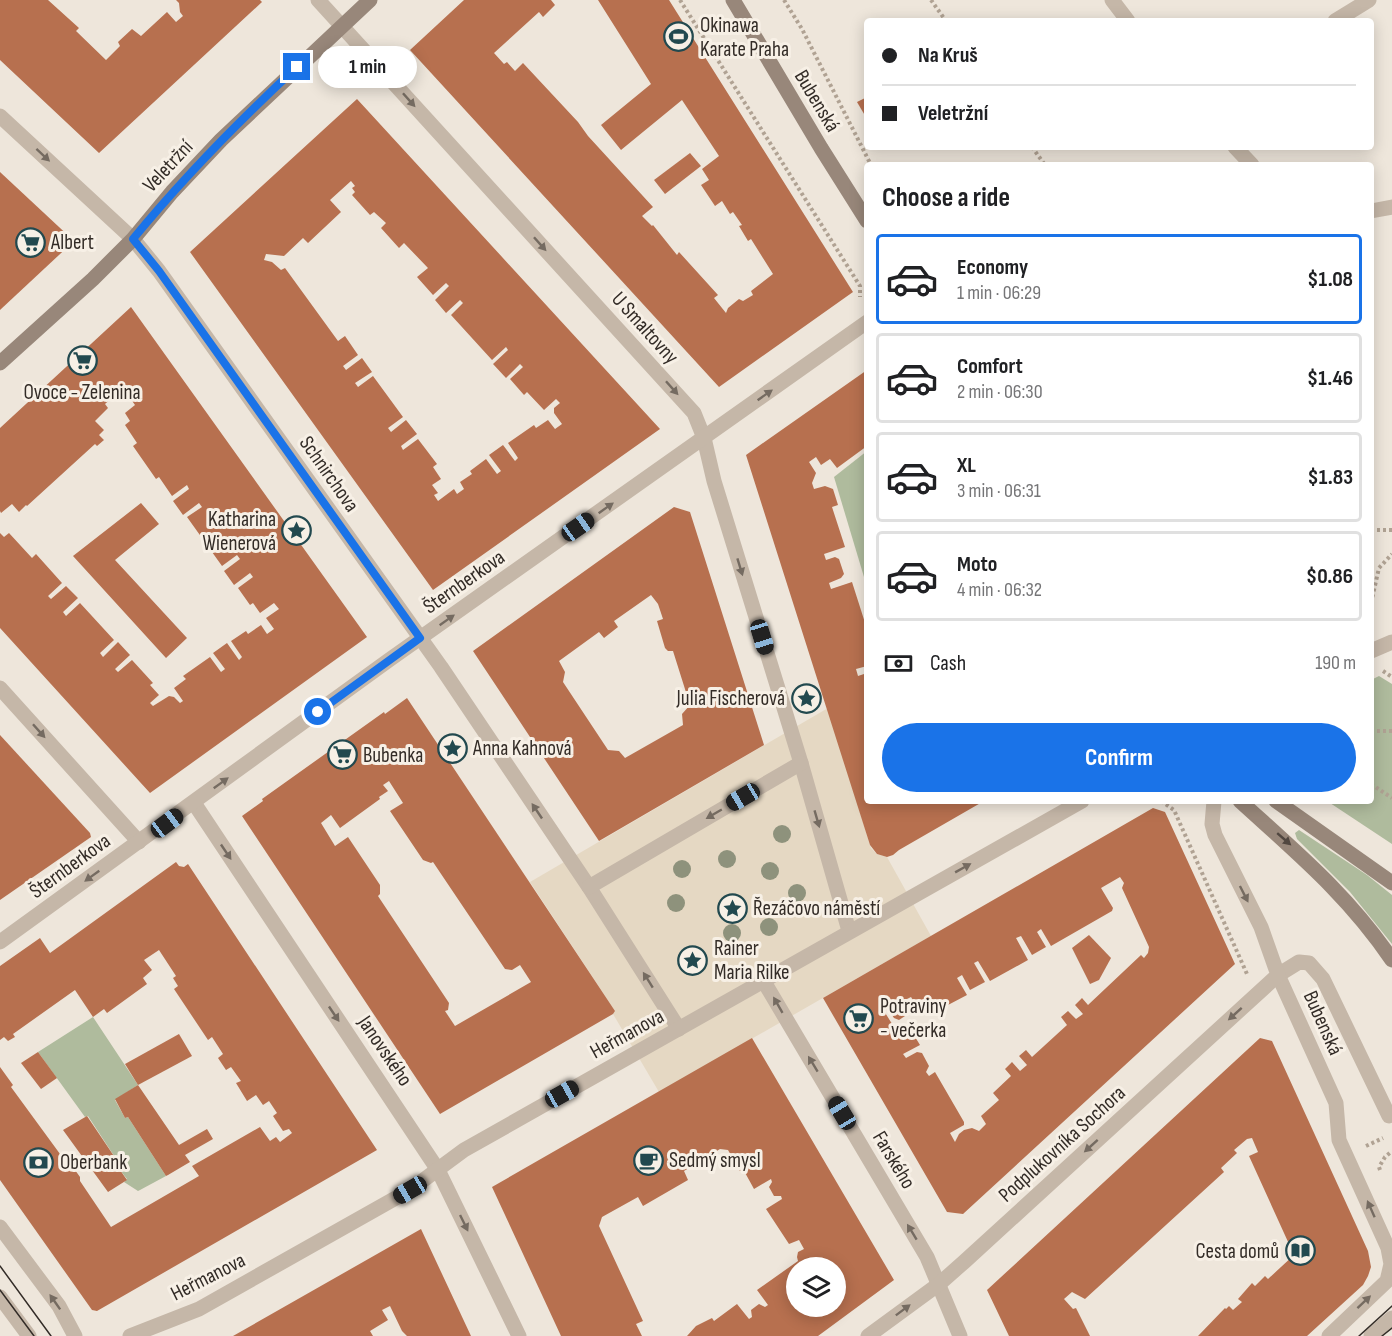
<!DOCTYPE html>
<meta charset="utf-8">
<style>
:root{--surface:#fff;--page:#f6f6f6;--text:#202124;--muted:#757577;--line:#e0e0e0;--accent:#1a73e8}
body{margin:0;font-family:"Sofia Sans Condensed",sans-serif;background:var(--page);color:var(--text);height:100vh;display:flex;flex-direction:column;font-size:22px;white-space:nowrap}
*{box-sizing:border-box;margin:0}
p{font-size:20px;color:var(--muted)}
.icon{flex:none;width:33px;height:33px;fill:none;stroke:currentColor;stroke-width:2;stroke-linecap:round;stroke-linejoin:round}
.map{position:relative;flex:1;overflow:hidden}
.drawer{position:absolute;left:864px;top:162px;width:510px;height:642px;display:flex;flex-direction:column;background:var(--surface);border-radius:6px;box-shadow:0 3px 15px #0003}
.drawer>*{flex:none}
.guide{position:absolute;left:864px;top:18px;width:510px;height:132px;border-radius:6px;box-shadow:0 3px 15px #0003;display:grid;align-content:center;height:132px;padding:0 18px;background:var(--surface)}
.buttons{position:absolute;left:786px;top:1257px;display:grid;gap:12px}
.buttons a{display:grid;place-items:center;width:60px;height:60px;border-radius:50%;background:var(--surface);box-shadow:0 3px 15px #0003;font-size:30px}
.end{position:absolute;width:27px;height:27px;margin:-14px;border:8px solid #1a73e8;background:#fff;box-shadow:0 0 0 3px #fff}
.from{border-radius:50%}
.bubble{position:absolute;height:42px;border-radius:21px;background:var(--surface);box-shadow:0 3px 15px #0003;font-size:20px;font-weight:700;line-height:42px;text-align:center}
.car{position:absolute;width:18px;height:36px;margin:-18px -9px;border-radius:8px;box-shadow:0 0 4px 2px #0007;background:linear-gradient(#222 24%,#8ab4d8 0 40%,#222 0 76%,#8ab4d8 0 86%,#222 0)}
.guide b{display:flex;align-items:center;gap:21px;height:57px;font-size:22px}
.guide b+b{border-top:2px solid var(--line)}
.guide i{width:15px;height:15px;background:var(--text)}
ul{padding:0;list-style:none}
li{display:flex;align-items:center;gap:18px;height:90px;margin:0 12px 9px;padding:0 6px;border:3px solid var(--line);border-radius:6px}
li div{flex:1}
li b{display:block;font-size:22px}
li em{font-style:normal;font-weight:700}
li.on{border-color:var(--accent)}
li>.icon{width:54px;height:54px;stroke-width:1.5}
h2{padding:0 18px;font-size:27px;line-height:72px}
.pay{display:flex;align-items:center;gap:15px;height:66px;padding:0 18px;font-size:22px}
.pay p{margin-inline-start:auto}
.cta{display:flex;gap:12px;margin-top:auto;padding:12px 18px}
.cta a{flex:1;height:69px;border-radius:36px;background:var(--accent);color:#fff;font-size:24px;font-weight:700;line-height:69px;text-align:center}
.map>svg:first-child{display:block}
.green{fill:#afbb9d}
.plaza{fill:#e5d8c3}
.building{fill:#b7704f;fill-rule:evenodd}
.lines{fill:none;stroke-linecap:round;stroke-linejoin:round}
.path{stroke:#b0a293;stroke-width:4;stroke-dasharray:3 3;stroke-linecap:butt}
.service{stroke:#c5b7a8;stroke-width:15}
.pedestrian{stroke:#c5b7a8;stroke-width:15}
.minor{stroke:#c5b7a8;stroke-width:15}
.secondary{stroke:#98877a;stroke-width:15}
.tram{stroke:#332c27;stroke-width:1.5}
.tree{fill:#8e927c}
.oneway{fill:#756b61}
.oneway2{fill:#514740}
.route{stroke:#1a73e8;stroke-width:8}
.labels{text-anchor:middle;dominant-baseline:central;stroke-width:6;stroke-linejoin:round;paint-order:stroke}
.poi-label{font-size:21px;fill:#332c27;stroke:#f7f0e6;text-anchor:start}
.street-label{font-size:21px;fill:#332c27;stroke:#f7f0e6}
</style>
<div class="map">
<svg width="1392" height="1336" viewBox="0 0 1392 1336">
<rect width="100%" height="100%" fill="#eee6db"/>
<!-- green -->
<g class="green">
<polygon points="867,451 867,587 834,477"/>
<polygon points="1379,676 1392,684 1392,844 1327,801 1371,801 1371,680"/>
<polygon points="1299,830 1367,875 1392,895 1392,944 1350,892 1297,839 1295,833"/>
<polygon points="93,1017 138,1085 115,1100 125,1118 128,1117 166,1176 140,1190 138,1191 124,1182 127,1179 120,1170 122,1168 88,1116 85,1117 38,1052"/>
</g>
<!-- plaza -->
<polygon class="plaza" points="828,708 871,848 877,854 887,857 931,936 659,1092 613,1014 615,1011 530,882"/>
<!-- building -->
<g class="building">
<polygon points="0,0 48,0 79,28 76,31 106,60 120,46 118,42 132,29 141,36 167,12 176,22 183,16 180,12 179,3 176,0 260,0 262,2 99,153 0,60"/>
<polygon points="464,0 551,0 555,5 543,17 539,12 494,53 504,64 507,62 515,71 523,63 578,122 588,136 653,207 642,216 652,226 653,225 677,255 679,252 718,295 714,298 726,313 728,308 739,299 743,301 753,295 751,291 773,274 751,239 748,241 739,226 742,225 733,212 730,214 722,201 715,206 701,185 709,180 702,169 719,156 682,100 621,150 601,125 651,84 598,0 669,0 853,292 719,387 410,50"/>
<polygon points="867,97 867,119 857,102"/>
<path d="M357,99L660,429L433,590L190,252ZM351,181L355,186L352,188L355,192L352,195L370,215L374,212L386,223L381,228L399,248L404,243L428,268L417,277L433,295L446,283L449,286L435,300L446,313L460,300L463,303L451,315L492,360L506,347L508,350L493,364L506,378L520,364L523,367L510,379L524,395L527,392L544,410L556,399L560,403L554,408V413L562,424L555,429L548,420L536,428L534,425L508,443L518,458L515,461L503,445L489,455L501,471L497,474L486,459L470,471L472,474L460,482L464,489L457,494L454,489L438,501L434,495L438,493L432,485L441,479L433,467L437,464L418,439L403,450L401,446L417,434L406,420L391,432L388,428L403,417L373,376L358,387L355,383L372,372L362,358L346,370L343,366L358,355L345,336L338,341L285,268L281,270L272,262L264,260L266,254L284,256L303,238L308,243L341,212L330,200Z"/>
<polygon points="690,153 701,166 665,194 654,180"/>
<polygon points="0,172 74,241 0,310"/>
<polygon points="131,307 367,637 150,793 0,628 0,533 4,537 9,533 32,558 36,554 62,583 48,596 51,599 66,586 78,598 63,612 66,616 80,603 114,640 100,653 103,657 118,642 130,655 115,669 118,672 132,660 153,683 150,685 159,695 150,703 153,706 169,696 174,697 180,703 183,701 174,688 186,679 183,676 210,657 221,672 225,669 213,653 227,643 239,660 242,657 231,641 246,631 248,634 261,625 267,634 274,629 266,618 279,609 274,603 260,613 253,603 250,605 238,588 253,577 250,573 234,585 224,571 240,559 237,555 222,566 187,517 202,507 199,503 183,515 173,501 189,489 187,485 172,496 159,477 156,479 133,446 137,443 125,425 130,421 125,413 135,405 123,388 105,404 108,408 95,421 104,430 99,435 104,440 97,446 95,444 27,506 26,505 19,512 12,504 1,513 0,511 0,428"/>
<polygon points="867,370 867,446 837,468 830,459 821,465 816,457 809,462 816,473 812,483 814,489 825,486 833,489 838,505 832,507 845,547 824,554 826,560 835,557 839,559 844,574 841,578 829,583 831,589 852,582 867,629 867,666 856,669 858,676 867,673 867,801 984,801 899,850 893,855 887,857 877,854 870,845 746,455"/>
<polygon points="141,503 159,524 115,560 187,638 166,658 73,556"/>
<path d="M674,507L690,512L764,745L599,841L473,651ZM651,595L658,604L663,619L657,621L665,648L668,651H673L690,705L682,714L683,725L625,758L619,751L608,750L563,682L565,672L559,661L599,632L604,638L618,627L614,621Z"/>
<path d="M407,698L615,1011L613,1014L440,1114L242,816L263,801L262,799L384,712L385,714ZM389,781L403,803L390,811L423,860L431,863L433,862L505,969L512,970L520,965L531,982L455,1026L445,1011L448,1010L449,1003L378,896L380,894V885L348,837L335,846L321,823L331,815L340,828L380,799L379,797L388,791L383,785Z"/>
<polygon points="0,735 90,833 91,837 0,900"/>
<path d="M1153,808L1165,812L1235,964L963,1214L947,1212L823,998ZM1120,877L1124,883L1122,888L1149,947L1148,953L1144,958L1141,955L1088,1005L1082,998L1075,1005L1083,1014L1076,1019L1068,1011L1061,1017L1067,1025L1032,1057L1026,1050L1019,1056L1027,1065L1020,1071L1012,1062L1005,1069L1011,1076L993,1093L999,1100L981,1116L986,1124L979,1131L972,1128L964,1130L959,1134L955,1142L950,1133L964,1125V1122L935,1072L929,1076L926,1072L929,1066L922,1053L917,1052L906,1058L903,1054L920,1045L909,1027L899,1024L894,1027L884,1011L888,1009L894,1018L899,1020L911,1012L913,1007L907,999L911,997L921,1013L924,1014L946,1002L948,1005L967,995L957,978L962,975L970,990L985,982L974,963L978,961L990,981L1028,960L1016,938L1021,936L1032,955L1046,947L1037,932L1041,929L1051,946L1112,911L1113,908L1101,888Z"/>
<polygon points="176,862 179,866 184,867 188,864 377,1150 97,1311 92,1310 0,1180 0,1067 13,1085 11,1087 71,1169 75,1170 80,1177 80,1181 111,1227 199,1176 192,1166 260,1127 270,1141 276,1137 280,1142 292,1133 289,1129 283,1131 273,1116 277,1113 269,1101 263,1105 256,1095 247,1101 236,1083 241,1081 231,1067 226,1070 218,1058 223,1054 212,1037 208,1040 174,989 178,986 173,978 176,976 159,950 144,960 152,970 143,978 147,984 107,1013 104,1009 93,1017 75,990 13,1034 15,1037 8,1041 4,1037 0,1040 0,966 40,938 50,953"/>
<polygon points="1089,935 1111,958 1099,980 1090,984 1072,948"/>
<polygon points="179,1034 192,1056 138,1085 125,1064"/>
<path d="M752,1038L894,1280L818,1336H687L696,1326L712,1318L714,1321L737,1304L749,1319L752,1317L751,1310L759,1304L765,1307L768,1305L757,1290L798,1261L797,1257L798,1252L804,1249L799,1240L789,1244L766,1209L782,1199L781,1196H774L769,1187L772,1182L771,1179L754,1189L743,1169L740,1171L728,1150L720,1149L684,1171L688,1180L643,1206L638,1197L602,1217L599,1226L643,1321L636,1324L642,1336H561L492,1187ZM796,1268H836V1306H796Z"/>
<polygon points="1260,1038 1272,1041 1368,1251 1371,1267 1368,1276 1363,1285 1307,1336 1198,1336 1225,1308 1226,1309 1229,1306 1233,1310 1242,1302 1238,1299 1252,1283 1255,1286 1265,1276 1268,1279 1294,1255 1249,1156 1258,1152 1252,1138 1247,1139 1234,1150 1237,1153 1221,1168 1224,1172 1085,1299 1072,1292 1064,1299 1073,1309 1076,1308 1090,1336 1009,1336 987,1290"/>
<polygon points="38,1052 57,1078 41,1089 21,1063"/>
<polygon points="138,1085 179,1145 207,1129 213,1139 185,1155 190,1162 168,1175 166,1176 128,1117 125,1118 115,1099"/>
<polygon points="87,1116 122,1168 120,1170 127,1180 108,1192 63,1130"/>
<polygon points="421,1229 471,1336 407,1336 402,1331 390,1306 382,1310 388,1320 370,1331 373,1336 233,1336"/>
</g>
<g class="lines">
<!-- path -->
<g class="path">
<polyline points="680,0 860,286 860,297"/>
<polyline points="784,0 802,29 871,165"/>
<polyline points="931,0 946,21"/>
<polyline points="1032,147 1045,165"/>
<polyline points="1371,530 1392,530"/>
<polyline points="1371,603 1379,568 1392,554"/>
<polyline points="1383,671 1392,677"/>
<polyline points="1371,731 1392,731"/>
<polyline points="1371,784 1392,798"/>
<polyline points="1161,801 1174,810 1247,974"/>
<polyline points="1366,1146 1383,1138"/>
<polyline points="1380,1170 1379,1167 1385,1157 1392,1151"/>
</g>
<!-- service -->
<g class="service">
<polyline points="1112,0 1128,21"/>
<polyline points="1335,21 1369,0"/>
<polyline points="1235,147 1252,165"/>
<polyline points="1371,211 1392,207"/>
<polyline points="1371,651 1392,642"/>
<polyline points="1278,975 1299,962 1309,963 1323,979 1389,1116"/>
<polyline points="1371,1336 1392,1318"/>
</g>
<!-- pedestrian -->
<polyline class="pedestrian" points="1278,975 1336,1103 1339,1140 1388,1248 1391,1264 1387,1281 1329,1336"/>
<!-- minor -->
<g class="minor">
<polyline points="318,0 694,413 704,438 714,481 801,763 849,931"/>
<polyline points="0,116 133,239 159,271 441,667 589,887 679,1029"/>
<polyline points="0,688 139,842"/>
<polyline points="194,803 438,1170 519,1336"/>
<polyline points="589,887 801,763"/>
<polyline points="0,942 389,660 867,322"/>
<polyline points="763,980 927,1257 960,1336"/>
<polyline points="0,1227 59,1306 75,1336"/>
<polyline points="0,1297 29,1336"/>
<polyline points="130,1336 199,1309 410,1190 464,1150 1082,801"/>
<polyline points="868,1336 939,1284 964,1262 1278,975 1261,927 1215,835 1212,824 1214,801"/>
</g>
<!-- secondary -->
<g class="secondary">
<polyline points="733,0 821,148 867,221"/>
<polyline points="0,363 93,279 133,239 172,192 221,140 370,0"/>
<path d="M1240,801C1297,853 1348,895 1392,960"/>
<polyline points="1276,801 1392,883"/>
</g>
<!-- tram -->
<g class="tram">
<polyline points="0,1266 51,1336"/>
<polyline points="0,1290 34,1336"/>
<polyline points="1359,1336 1392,1306"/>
<polyline points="1382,1336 1392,1328"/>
</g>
</g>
<!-- trees -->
<g class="tree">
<circle cx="782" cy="834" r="9"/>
<circle cx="727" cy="859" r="9"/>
<circle cx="682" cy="869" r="9"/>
<circle cx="770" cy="871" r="9"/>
<circle cx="797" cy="893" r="9"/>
<circle cx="676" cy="903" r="9"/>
<circle cx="769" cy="927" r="9"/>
<circle cx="732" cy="933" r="9"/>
</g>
<!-- one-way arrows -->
<defs><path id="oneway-solid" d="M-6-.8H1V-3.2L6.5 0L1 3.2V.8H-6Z" transform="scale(1.5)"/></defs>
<g class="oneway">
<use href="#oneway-solid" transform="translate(409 100) rotate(48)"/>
<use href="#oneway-solid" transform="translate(43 155) rotate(43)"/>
<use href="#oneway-solid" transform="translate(540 244) rotate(48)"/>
<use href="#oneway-solid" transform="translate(672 388) rotate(48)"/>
<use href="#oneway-solid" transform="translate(765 395) rotate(-35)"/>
<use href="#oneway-solid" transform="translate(606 508) rotate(-35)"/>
<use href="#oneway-solid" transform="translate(740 567) rotate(73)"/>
<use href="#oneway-solid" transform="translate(447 620) rotate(-35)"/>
<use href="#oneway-solid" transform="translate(39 731) rotate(48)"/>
<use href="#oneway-solid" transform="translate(221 783) rotate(-36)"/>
<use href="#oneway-solid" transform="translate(537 811) rotate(-124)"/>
<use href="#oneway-solid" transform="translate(714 814) rotate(150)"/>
<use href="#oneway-solid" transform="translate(817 819) rotate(74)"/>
<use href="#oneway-solid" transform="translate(226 852) rotate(56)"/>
<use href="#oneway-solid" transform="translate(963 868) rotate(-29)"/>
<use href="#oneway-solid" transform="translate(92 876) rotate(144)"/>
<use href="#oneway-solid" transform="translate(1244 894) rotate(63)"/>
<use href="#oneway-solid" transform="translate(648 980) rotate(-122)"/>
<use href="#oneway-solid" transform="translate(778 1005) rotate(-120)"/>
<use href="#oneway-solid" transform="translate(334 1014) rotate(56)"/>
<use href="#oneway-solid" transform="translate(1235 1014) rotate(138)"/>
<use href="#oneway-solid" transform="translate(813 1064) rotate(-121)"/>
<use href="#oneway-solid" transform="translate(1091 1146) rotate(138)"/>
<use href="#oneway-solid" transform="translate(1371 1209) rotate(-114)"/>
<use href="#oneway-solid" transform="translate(464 1223) rotate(64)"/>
<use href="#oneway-solid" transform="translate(912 1232) rotate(-121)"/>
<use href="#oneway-solid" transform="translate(55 1302) rotate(-125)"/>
<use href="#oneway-solid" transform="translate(1364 1302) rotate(-43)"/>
<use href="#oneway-solid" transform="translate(903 1310) rotate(-37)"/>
</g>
<use class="oneway2" href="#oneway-solid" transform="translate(1284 839) rotate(41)"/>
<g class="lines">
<!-- route -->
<path class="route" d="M297,67C239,121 183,178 133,239L159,271L420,638L318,712"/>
</g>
<!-- icons -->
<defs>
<symbol id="stadium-ring" viewBox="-11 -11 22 22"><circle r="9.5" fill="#f7f0e6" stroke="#22494f" stroke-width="1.5"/><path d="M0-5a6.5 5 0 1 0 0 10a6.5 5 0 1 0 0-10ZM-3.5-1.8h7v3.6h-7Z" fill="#22494f"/></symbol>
<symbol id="supermarket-ring" viewBox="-11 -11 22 22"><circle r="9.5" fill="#f7f0e6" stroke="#22494f" stroke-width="1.5"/><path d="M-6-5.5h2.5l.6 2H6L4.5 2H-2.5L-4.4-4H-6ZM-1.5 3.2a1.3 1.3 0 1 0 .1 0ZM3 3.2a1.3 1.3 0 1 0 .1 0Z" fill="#22494f"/></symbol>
<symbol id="sight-ring" viewBox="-11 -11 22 22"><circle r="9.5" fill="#f7f0e6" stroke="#22494f" stroke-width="1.5"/><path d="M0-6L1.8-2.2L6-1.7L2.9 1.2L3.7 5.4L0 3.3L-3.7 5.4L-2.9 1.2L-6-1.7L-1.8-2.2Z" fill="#22494f"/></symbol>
<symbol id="cafe-ring" viewBox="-11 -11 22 22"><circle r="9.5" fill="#f7f0e6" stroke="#22494f" stroke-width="1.5"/><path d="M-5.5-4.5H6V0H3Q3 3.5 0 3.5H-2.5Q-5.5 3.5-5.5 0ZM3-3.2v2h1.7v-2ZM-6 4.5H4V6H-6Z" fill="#22494f"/></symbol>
<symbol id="bank-ring" viewBox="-11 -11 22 22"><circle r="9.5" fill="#f7f0e6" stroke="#22494f" stroke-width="1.5"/><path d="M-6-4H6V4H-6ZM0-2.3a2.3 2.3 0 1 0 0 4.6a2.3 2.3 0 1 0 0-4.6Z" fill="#22494f"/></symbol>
<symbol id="library-ring" viewBox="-11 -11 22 22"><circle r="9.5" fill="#f7f0e6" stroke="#22494f" stroke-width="1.5"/><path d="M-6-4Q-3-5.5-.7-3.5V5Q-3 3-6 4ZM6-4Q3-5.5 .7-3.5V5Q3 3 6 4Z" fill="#22494f"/></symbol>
</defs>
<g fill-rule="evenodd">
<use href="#stadium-ring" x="662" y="20" width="33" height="33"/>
<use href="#supermarket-ring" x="14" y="226" width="33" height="33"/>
<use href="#supermarket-ring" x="66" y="344" width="33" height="33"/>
<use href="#sight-ring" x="280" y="514" width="33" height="33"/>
<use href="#sight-ring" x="790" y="682" width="33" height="33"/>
<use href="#sight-ring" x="436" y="732" width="33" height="33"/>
<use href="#supermarket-ring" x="326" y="738" width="33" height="33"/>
<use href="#sight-ring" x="716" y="892" width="33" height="33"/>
<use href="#sight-ring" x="676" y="944" width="33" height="33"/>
<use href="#supermarket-ring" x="842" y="1002" width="33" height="33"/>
<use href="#cafe-ring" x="632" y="1144" width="33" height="33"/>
<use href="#bank-ring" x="22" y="1146" width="33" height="33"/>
<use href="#library-ring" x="1284" y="1234" width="33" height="33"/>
</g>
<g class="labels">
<!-- poi labels -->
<g class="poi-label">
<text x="700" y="25">Okinawa<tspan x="700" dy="24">Karate Praha</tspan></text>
<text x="51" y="242">Albert</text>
<text x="82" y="392" text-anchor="middle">Ovoce - Zelenina</text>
<text x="276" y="519" text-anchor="end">Katharina<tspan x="276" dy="24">Wienerová</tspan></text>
<text x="785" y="698" text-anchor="end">Julia Fischerová</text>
<text x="473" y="748">Anna Kahnová</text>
<text x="363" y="755">Bubenka</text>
<text x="753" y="908">Řezáčovo náměstí</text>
<text x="714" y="948">Rainer<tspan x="714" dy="24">Maria Rilke</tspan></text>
<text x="880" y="1006">Potraviny<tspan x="880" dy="24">- večerka</tspan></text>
<text x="669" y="1160">Sedmý smysl</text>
<text x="60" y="1162">Oberbank</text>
<text x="1279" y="1251" text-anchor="end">Cesta domů</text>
</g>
<!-- street labels -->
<g class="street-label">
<text transform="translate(817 101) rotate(59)">Bubenská</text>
<text transform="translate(168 166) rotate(-47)">Veletržní</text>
<text transform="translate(645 328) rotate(48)">U Smaltovny</text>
<text transform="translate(329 474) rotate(55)">Schnirchova</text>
<text transform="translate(464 582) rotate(-35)">Šternberkova</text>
<text transform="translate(70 866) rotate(-36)">Šternberkova</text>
<text transform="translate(1323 1023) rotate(66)">Bubenská</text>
<text transform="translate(627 1034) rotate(-29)">Heřmanova</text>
<text transform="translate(385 1051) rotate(56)">Janovského</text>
<text transform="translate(1062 1144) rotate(-42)">Podplukovníka Sochora</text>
<text transform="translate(894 1160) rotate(59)">Farského</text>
<text transform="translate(208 1277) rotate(-27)">Heřmanova</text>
</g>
</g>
</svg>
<div class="buttons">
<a><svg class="icon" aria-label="layers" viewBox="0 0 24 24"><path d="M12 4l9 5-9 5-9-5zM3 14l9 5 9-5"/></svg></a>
</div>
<i class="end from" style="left:318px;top:712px"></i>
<i class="end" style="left:297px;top:67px"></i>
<div class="bubble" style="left:318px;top:46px;width:99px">1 min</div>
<i class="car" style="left:578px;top:527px;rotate:55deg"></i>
<i class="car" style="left:762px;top:637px;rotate:163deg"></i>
<i class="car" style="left:743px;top:797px;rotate:240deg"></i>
<i class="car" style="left:167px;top:823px;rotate:53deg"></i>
<i class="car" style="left:562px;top:1094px;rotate:61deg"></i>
<i class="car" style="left:842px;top:1113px;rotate:329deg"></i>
<i class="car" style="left:410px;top:1190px;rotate:240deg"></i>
<div class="guide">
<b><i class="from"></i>Na Kruš</b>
<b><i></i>Veletržní</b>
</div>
<section class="drawer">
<h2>Choose a ride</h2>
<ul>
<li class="on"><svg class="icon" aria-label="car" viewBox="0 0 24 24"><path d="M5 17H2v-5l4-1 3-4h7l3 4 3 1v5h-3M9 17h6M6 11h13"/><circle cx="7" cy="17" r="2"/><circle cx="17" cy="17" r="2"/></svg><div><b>Economy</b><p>1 min · 06:29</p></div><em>$1.08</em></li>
<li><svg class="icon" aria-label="car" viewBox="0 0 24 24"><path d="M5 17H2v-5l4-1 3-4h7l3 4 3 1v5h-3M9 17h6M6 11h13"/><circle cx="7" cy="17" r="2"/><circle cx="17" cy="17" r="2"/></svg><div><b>Comfort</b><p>2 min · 06:30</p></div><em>$1.46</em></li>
<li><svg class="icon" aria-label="car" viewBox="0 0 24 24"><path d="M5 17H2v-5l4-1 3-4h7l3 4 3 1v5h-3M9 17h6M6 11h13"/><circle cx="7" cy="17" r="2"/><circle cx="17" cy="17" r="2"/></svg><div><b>XL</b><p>3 min · 06:31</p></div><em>$1.83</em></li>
<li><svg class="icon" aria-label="car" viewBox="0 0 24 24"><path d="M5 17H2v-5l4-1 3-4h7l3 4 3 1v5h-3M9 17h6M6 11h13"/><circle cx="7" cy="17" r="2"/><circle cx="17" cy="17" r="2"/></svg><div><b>Moto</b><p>4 min · 06:32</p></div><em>$0.86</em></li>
</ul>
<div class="pay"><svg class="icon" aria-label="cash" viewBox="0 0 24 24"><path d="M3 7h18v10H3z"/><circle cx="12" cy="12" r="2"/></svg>Cash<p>190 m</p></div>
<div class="cta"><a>Confirm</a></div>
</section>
</div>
